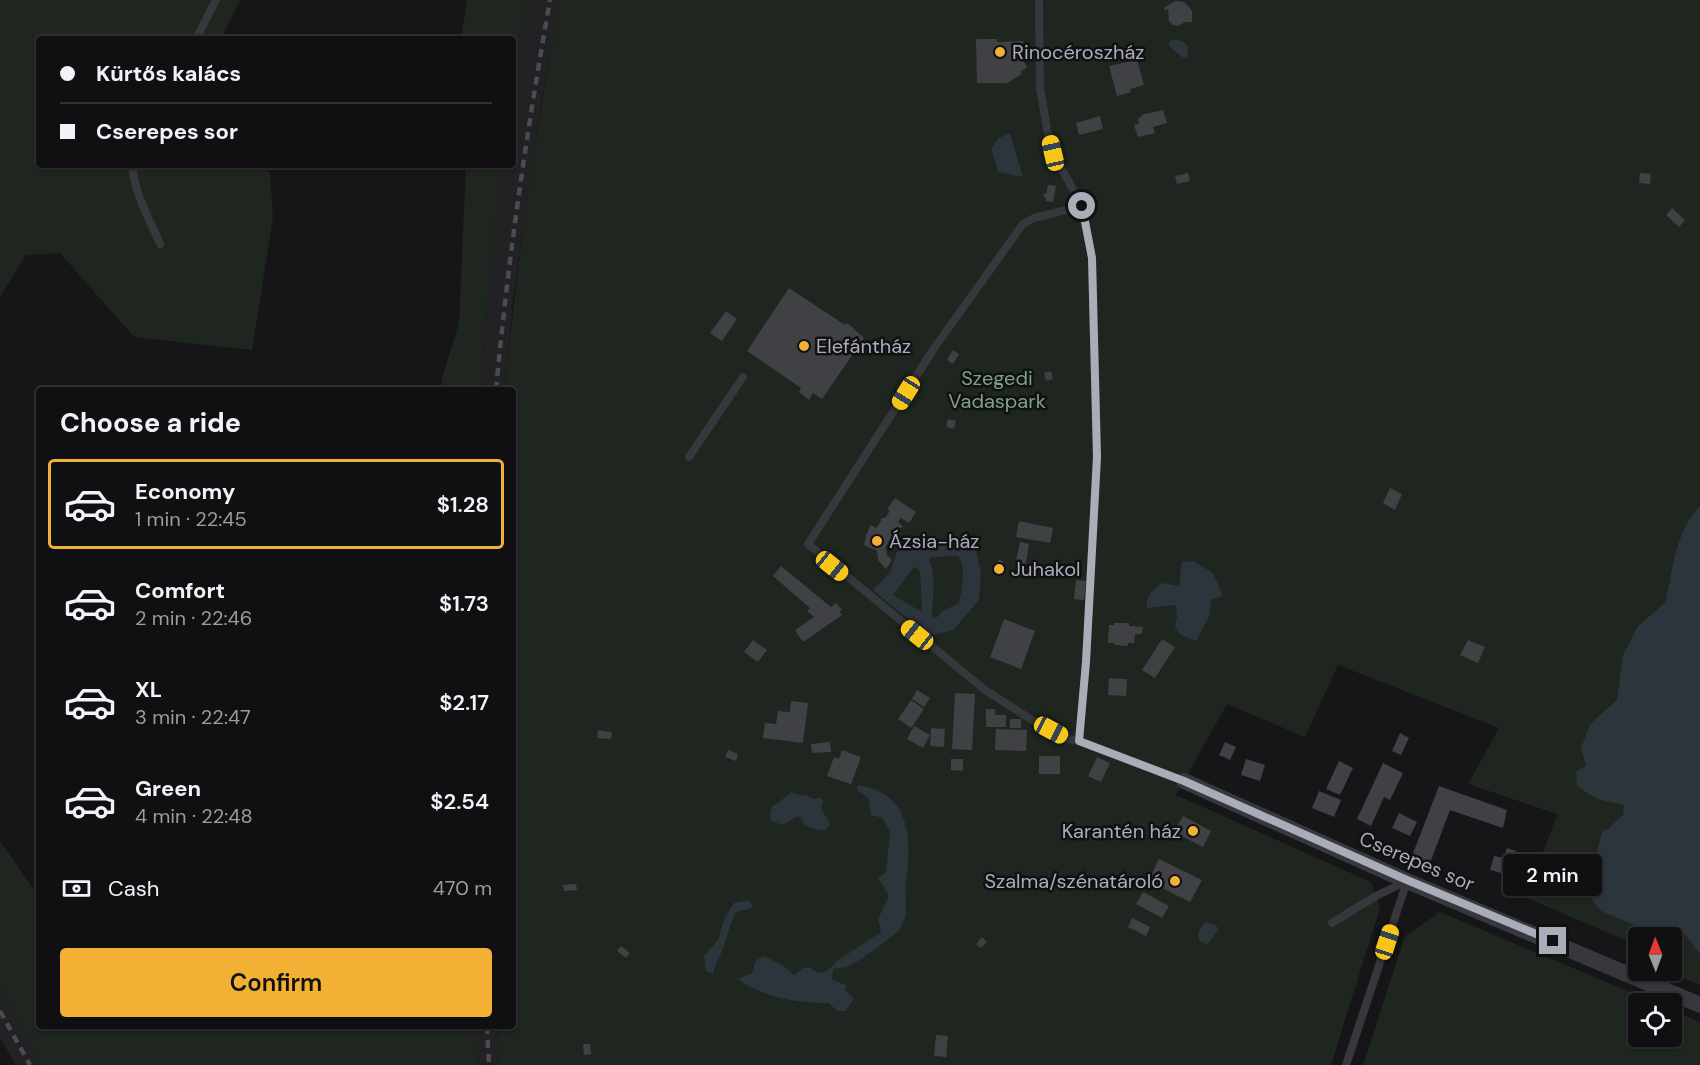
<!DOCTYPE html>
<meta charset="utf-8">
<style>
:root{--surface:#101012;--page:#1e1e20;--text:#f1f3f6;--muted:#9c9d9f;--line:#303032;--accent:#f2b134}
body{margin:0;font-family:"DM Sans",sans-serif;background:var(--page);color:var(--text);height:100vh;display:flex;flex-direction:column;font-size:22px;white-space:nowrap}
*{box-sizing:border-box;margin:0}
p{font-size:20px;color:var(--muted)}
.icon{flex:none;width:33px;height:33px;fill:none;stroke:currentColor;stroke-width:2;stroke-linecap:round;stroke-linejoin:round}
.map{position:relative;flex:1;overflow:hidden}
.drawer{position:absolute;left:36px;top:387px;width:480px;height:642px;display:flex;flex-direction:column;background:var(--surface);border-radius:6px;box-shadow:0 2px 4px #0004,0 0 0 2px var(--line)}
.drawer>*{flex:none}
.banner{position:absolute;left:36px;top:36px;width:480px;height:132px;border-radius:6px;box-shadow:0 2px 4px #0004,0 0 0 2px var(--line);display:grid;align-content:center;height:132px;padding:0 24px;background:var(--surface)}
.needle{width:39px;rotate:359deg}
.fabs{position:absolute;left:1628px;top:927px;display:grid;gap:12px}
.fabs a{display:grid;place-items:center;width:54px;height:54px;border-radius:6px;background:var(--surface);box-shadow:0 2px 4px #0004,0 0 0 2px var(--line);font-size:30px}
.end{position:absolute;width:27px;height:27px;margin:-14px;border:8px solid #a8adb8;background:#111;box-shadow:0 0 0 3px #111}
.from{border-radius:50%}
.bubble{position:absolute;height:42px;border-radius:6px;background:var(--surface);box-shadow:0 2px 4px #0004,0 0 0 2px var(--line);font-size:20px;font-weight:600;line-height:42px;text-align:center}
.car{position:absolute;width:18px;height:36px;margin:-18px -9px;border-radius:8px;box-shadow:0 0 4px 2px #0007;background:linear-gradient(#f5c518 24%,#345 0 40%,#f5c518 0 76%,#345 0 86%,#f5c518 0)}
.banner b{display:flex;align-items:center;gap:21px;height:57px;font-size:22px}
.banner b+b{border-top:2px solid var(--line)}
.banner i{width:15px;height:15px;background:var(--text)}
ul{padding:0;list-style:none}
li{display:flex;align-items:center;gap:18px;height:90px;margin:0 12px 9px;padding:0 12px;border:3px solid transparent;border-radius:6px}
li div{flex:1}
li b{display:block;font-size:22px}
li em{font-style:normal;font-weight:600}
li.current{border-color:var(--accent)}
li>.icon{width:54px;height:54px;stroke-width:1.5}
h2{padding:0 24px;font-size:27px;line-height:72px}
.pay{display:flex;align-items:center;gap:15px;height:66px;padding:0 24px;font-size:22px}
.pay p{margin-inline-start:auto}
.cta{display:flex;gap:12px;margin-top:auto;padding:12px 24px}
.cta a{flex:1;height:69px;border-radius:6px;background:var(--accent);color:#111;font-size:24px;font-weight:600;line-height:69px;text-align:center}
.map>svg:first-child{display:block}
.built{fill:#222225}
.green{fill:#1e261f}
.water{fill:#2c353c;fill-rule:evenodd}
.building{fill:#404145}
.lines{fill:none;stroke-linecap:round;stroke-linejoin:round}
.lane{stroke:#37383d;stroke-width:8}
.street{stroke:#37383d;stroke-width:16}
.rail{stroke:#4a4c52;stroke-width:4.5;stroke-dasharray:8 6;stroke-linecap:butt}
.route{stroke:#a8adb8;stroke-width:8}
.poi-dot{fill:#f2b134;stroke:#111113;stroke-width:2}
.labels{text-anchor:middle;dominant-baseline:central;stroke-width:5;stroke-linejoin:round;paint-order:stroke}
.poi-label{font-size:20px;fill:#a8adb8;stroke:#111113;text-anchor:start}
.park-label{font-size:20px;fill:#7fa381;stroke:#111113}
.street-label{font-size:20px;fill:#a8adb8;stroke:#111113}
</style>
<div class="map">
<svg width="1700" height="1065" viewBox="0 0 1700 1065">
<rect width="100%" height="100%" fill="#161618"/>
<!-- built -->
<g class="built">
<polygon points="528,0 560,0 541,104 513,300 505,390 481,390 484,340 501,165 513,165 513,57"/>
<polygon points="0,987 42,1065 16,1065 0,1038"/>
<polygon points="474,1026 497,1026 499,1065 478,1065"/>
</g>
<!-- green -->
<g class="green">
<polygon points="0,0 240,0 221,39 39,39 39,165 253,165 270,172 273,218 252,350 134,337 60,253 26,255 0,297"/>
<polygon points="467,0 528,0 513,57 513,39 461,39"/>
<path d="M560,0H1700V985L1667,971L1671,970V938H1638V946L1527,898L1557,814L1468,784L1499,728L1338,665L1305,737L1227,704L1176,795L1371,882L1380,908L1331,1065H499L497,1026H513V390H505C517,259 536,129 560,0Z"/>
<polygon points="466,165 501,165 484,340 481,390 441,390 442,378 459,323"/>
<polygon points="0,841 39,897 39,1026 474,1026 478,1065 42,1065 0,987"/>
<polygon points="1440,912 1656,1003 1638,1004 1638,1036 1671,1036 1671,1010 1700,1022 1700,1065 1363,1065 1405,936"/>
</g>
<!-- water -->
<g class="water">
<polygon points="1175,39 1184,42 1188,47 1187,58 1182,57 1169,46 1170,41"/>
<polygon points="1010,133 1023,177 998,172 991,148 999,138"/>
<path d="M1700,506V954L1680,928L1659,932L1642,928L1601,911L1593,901L1589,887L1602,831L1608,829L1623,815L1624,805L1597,799L1577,786L1576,772L1586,765L1581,748L1590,724L1617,700L1623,655L1638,626L1666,602C1673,567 1675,533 1700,506Z"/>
<path d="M914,539L926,542L968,540L975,547L981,572L979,600L953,630L929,636L873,590L890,572L897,552ZM958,556C967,568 962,589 959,603L943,611L936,618H932C932,597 937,579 929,559L932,557ZM916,567L920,572L922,608L920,611L893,595L913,568Z"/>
<path d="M1193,561L1213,573L1223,596L1211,600L1210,614L1196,641L1179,634L1175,626L1177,617L1176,605L1147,608C1145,596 1153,590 1162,583L1179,586L1182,562Z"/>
<path d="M857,785C911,792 912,838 906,881C904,897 911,914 899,930C895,936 854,965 847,967C843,968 837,968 833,969L832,979L847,986L845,990L854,998L846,1011H837L829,1003C799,1003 763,998 738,979L752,973L756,960L765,956L783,966L794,975L803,968L809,967L818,973L827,971L837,961L881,932L878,919L889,896L878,878L886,872L890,832L883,818L871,815L869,798L858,791Z"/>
<path d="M792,792C798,797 806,793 813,799L821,798L823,802L821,808L830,824L825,830L813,829L804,825L802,819L798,816L782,825L772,821L770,815L772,807Z"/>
<path d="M749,900L753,906L749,909L736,912C730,923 728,934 724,946C721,955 715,963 713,974L706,971L704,956L718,940L725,917L734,903Z"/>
<polygon points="1205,922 1214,924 1219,929 1207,945 1199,940 1198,933"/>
</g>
<!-- building -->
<g class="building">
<polygon points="1175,1 1184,2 1189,7 1192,11 1192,22 1185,22 1178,26 1173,25 1169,21 1168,9 1164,10 1164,8"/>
<polygon points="976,39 997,39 997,42 1023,41 1024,62 1027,67 1020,72 1022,74 1007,83 977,83"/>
<polygon points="1137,60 1144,85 1130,89 1131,92 1117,96 1109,66"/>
<polygon points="1163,110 1167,123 1153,127 1155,133 1138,137 1134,125 1139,124 1138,118 1142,117 1141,115"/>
<polygon points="1100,116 1103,129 1079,135 1076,123"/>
<polygon points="1188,173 1190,181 1177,184 1175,176"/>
<polygon points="1640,173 1651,174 1650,184 1639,183"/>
<polygon points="1048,185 1056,186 1053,202 1045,201 1046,197 1043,197 1044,193 1046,194"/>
<polygon points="1672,208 1685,220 1679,227 1666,215"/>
<polygon points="789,288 845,325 846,323 851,326 864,338 822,399 813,393 809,400 799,392 801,388 747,351"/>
<polygon points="726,311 737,319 722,341 710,333"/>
<polygon points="953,350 959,354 953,364 947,360"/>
<polygon points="1051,371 1053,379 1046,381 1044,373"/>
<polygon points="948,419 956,421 954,429 946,427"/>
<polygon points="1390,488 1402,494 1395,510 1383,503"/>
<polygon points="895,498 916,512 909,523 901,518 898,522 903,526 890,539 886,547 887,555 892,560 886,569 878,560 877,551 864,545 866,535 871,525 876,528 881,521 881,518 885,518 890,511 887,509"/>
<polygon points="1019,521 1053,528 1050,543 1016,537"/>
<polygon points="1020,542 1029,544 1025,568 1015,566"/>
<polygon points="999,559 1003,562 1004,566 1001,576 995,571 995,565"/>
<polygon points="781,566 831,607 836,603 842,610 839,612 842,615 803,642 795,630 814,617 807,611 810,608 773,576"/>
<polygon points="1076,580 1086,581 1084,600 1074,599"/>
<polygon points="1004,619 1035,631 1021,669 990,657"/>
<polygon points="1114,623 1129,623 1129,626 1143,627 1142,634 1135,634 1134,643 1128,643 1128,646 1114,645 1114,643 1108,643 1109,625 1114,625"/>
<polygon points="1162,639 1175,647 1155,678 1142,670"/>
<polygon points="753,640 767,650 758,662 744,652"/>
<polygon points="1468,640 1485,647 1478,663 1460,655"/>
<polygon points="1109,678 1127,679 1126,696 1108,695"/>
<polygon points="917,690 930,698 924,707 912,699"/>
<polygon points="955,693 975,694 972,750 952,749"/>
<polygon points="911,700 924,709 911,728 898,719"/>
<polygon points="791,701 808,703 803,743 763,738 765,723 776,724 778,711 790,712"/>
<polygon points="986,709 995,709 995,715 1006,715 1006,727 986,727"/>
<rect x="1010" y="719" width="11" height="9"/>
<polygon points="914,726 930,735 923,748 907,739"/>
<polygon points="931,728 945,729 944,747 930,746"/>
<polygon points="996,729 1027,730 1026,751 995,750"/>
<polygon points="598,730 612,732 611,739 597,738"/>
<polygon points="1400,733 1409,738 1401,755 1392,751"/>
<polygon points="830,742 831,752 812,753 811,744"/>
<polygon points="1225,742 1236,747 1230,760 1219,755"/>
<polygon points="728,750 738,754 736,761 725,757"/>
<polygon points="842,750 861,757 851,784 827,776 834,757 839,759"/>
<rect x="1039" y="756" width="21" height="18"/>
<polygon points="1097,757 1110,763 1101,782 1088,776"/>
<polygon points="951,759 963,759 963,771 951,770"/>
<polygon points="1246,759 1265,765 1260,781 1241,775"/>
<polygon points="1339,761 1353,768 1340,795 1326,789"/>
<polygon points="1383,763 1403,773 1390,800 1384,797 1371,826 1357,819"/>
<polygon points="1439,786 1507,810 1503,828 1450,810 1430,863 1412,856"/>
<polygon points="1319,791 1341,800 1334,817 1312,808"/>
<polygon points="1399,813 1417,822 1410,836 1392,828"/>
<polygon points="1183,816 1211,831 1203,847 1174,832"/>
<polygon points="1507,848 1516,851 1509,875 1490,870 1494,856 1504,858"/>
<polygon points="1159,859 1202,880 1190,902 1148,881"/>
<polygon points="576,884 577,890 564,891 563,885"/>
<polygon points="1143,892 1169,906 1162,918 1136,904"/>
<polygon points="1132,918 1150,927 1146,936 1128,927"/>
<polygon points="982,937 987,942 981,948 976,944"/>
<polygon points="621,946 630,953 626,958 617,951"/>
<polygon points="936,1035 948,1036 946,1057 934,1056"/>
<polygon points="583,1044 590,1044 591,1054 584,1055"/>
</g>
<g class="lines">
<!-- lane -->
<g class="lane">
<polyline points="1039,0 1040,88 1047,129 1053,153 1082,206 1092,258 1097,457 1086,662 1079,741"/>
<polyline points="196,39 216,0"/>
<path d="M133,165C132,189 151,222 160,244"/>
<polyline points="1082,206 1034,218 1023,224 935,347 808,544 985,690 1035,722 1068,739 1079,741 1184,781"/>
<polyline points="689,457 743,377"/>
<polyline points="1332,923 1376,896 1407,881"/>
<polyline points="1346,1065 1407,881"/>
</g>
<!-- street -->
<polyline class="street" points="1184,781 1407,881 1700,1005"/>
<!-- rail -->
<g class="rail">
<path d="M496,390C508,259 527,130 550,0"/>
<polyline points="0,1011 30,1065"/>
<polyline points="487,1026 489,1065"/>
</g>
</g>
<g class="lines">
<!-- route -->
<polyline class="route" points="1082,206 1092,258 1097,457 1086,662 1079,741 1184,781 1407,880 1553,941"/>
</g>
<!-- markers -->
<g class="poi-dot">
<circle cx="1000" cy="52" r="6"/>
<circle cx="804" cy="346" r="6"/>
<circle cx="877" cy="541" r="6"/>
<circle cx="999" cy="569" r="6"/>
<circle cx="1193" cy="831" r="6"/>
<circle cx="1175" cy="881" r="6"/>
</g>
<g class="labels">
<!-- poi labels -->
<g class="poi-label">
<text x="1012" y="52">Rinocéroszház</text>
<text x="816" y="346">Elefántház</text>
<text x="889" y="541">Ázsia-ház</text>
<text x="1011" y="569">Juhakol</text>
<text x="1181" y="831" text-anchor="end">Karantén ház</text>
<text x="1163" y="881" text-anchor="end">Szalma/szénatároló</text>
</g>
<!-- park labels -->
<g class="park-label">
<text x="997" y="378">Szegedi<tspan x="997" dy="23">Vadaspark</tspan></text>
</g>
<!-- street labels -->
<g class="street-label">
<text transform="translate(1417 861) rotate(23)">Cserepes sor</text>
</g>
</g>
</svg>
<div class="fabs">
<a><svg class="needle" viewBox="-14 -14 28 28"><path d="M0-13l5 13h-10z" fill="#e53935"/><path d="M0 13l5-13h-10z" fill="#9c9d9f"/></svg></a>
<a><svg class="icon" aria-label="locate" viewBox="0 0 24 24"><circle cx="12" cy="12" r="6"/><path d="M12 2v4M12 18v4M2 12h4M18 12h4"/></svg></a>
</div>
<i class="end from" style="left:1082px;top:206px"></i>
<i class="end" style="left:1553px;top:941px"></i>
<div class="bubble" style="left:1503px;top:854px;width:99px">2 min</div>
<i class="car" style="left:1053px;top:153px;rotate:347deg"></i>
<i class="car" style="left:906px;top:393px;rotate:212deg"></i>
<i class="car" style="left:832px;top:566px;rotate:129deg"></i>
<i class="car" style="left:917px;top:635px;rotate:309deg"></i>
<i class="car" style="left:1051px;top:730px;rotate:118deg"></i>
<i class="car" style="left:1387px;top:942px;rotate:18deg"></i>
<div class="banner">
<b><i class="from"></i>Kürtős kalács</b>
<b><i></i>Cserepes sor</b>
</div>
<section class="drawer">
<h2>Choose a ride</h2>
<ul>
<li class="current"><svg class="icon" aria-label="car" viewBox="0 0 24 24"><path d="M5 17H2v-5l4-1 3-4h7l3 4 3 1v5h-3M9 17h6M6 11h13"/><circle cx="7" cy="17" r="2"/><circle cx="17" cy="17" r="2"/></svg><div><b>Economy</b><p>1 min · 22:45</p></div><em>$1.28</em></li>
<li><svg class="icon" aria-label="car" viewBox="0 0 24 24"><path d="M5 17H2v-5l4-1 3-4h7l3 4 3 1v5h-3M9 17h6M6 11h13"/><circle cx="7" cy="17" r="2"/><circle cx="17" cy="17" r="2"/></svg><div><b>Comfort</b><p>2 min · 22:46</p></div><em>$1.73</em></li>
<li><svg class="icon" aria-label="car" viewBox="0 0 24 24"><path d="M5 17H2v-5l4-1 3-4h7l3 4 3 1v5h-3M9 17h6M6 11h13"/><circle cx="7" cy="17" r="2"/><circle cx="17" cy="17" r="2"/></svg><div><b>XL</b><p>3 min · 22:47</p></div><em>$2.17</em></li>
<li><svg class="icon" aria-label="car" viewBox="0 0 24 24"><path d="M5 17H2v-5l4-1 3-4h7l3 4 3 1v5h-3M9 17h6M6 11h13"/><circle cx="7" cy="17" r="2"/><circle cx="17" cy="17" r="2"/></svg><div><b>Green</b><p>4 min · 22:48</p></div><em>$2.54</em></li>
</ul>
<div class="pay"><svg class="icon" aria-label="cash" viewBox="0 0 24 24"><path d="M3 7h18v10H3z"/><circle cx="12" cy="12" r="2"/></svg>Cash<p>470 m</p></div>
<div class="cta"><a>Confirm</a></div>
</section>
</div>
